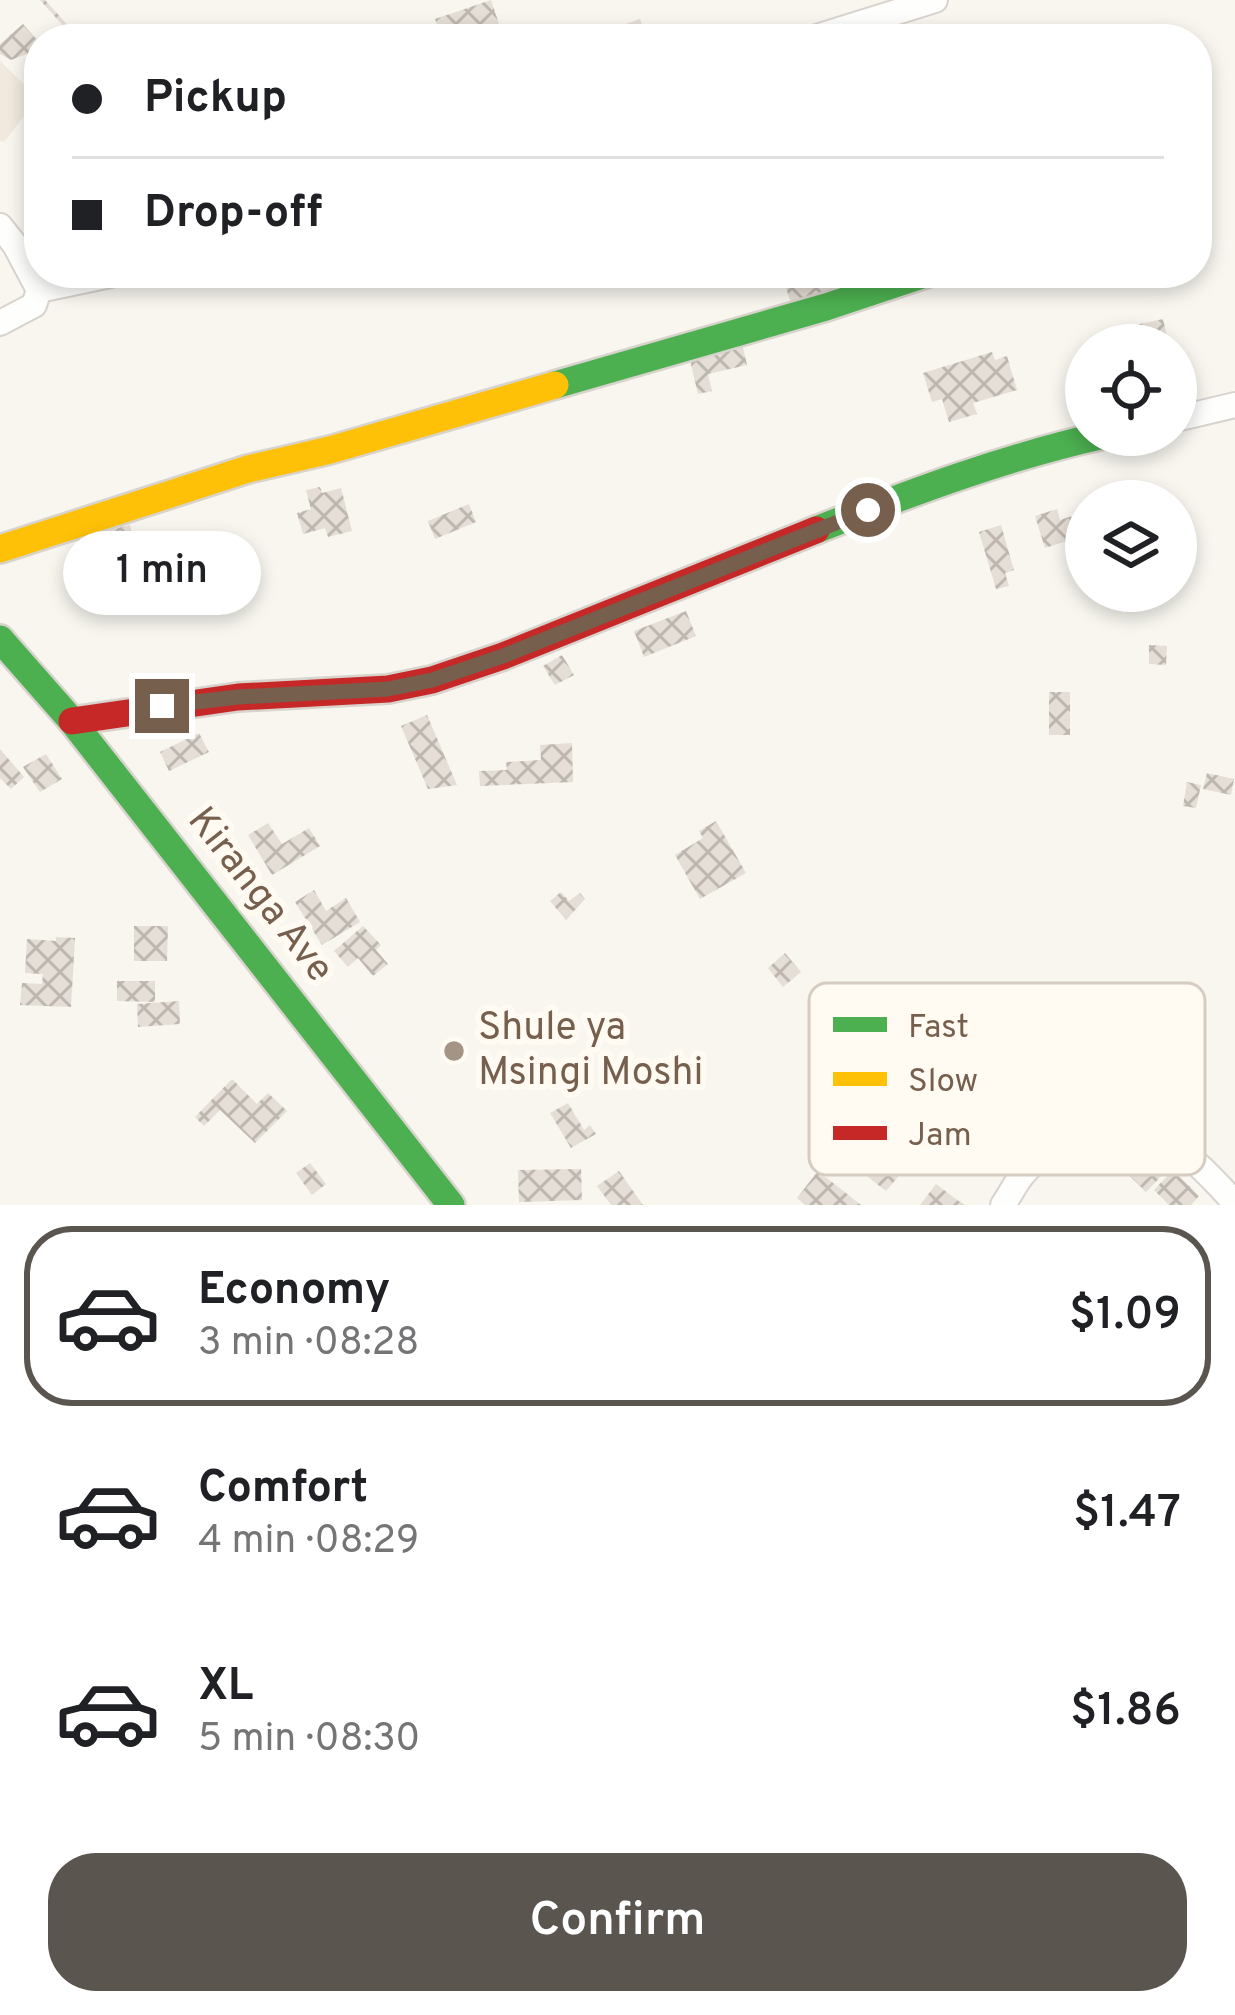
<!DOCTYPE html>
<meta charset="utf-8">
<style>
:root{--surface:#fff;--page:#f2f2f2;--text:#202124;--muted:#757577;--line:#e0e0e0;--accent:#5b5550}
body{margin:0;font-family:Overpass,sans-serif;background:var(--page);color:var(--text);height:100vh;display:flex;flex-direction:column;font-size:45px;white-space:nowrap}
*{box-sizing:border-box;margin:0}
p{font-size:39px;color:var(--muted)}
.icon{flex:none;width:66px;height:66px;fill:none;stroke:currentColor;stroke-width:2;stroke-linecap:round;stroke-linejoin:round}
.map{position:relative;height:1205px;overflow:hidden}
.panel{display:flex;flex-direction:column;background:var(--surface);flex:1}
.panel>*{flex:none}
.hud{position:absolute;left:24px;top:24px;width:1188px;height:264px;border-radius:48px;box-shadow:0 6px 18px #0003;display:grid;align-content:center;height:264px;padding:0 48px;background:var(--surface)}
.buttons{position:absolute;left:1065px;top:324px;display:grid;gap:24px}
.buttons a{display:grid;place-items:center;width:132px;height:132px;border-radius:50%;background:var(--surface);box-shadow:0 6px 18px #0003;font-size:60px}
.end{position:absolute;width:54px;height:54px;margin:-27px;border:15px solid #775f4e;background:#fff;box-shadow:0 0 0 6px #fff}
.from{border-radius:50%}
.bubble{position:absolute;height:84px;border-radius:42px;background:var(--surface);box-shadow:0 6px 18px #0003;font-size:39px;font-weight:600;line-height:84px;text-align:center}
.hud b{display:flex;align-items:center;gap:42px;height:114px;font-size:45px}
.hud b+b{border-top:3px solid var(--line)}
.hud i{width:30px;height:30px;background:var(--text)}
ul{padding:21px 0 0;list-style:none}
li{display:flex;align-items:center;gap:36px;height:180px;margin:0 24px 18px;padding:0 24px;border:6px solid transparent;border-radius:48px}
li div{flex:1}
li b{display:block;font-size:45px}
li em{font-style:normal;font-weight:600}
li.current{border-color:var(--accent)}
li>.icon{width:108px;height:108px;stroke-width:1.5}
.button{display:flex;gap:24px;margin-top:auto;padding:24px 48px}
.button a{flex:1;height:138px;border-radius:48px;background:var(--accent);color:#fff;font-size:48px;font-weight:600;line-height:138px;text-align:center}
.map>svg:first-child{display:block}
.residential{fill:#f1e9dd}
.building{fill:url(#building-cross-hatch)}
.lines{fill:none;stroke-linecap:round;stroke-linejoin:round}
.street-casing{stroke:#d8d3cd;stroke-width:28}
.fast-casing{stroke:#d8d3cc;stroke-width:32}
.slow-casing{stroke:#d8d3cc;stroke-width:32}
.jam-casing{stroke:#d8d3cc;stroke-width:32}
.street{stroke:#fefefd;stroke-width:24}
.fast{stroke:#4caf50;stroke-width:27}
.slow{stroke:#ffc107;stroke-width:27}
.jam{stroke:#c62828;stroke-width:27}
.route{stroke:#775f4e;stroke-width:15}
.poi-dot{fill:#a49486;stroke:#fffaf2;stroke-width:4.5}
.labels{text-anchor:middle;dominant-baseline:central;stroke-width:12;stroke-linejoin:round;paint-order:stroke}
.street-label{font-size:39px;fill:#775f4e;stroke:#fffaf2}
.poi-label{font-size:39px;fill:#775f4e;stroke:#fffaf2;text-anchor:start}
.key{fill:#fffaf2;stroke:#d6ccc1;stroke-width:3}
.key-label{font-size:33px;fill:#775f4e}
</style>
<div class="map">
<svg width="1235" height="1205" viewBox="0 0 1235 1205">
<defs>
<pattern id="building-cross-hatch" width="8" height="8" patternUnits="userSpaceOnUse" patternTransform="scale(3)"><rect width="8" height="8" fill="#e5ded6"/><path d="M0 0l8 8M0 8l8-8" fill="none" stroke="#beb7b0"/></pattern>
</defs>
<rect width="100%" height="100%" fill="#f8f6ef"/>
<!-- residential -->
<polygon class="residential" points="0,61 38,98 4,142 0,140"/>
<!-- building -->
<g class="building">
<polygon points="40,0 45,0 74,32 67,39 57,39 67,30"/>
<polygon points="491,0 504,39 442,39 435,19"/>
<polygon points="640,19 647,39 586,39 586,38"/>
<polygon points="23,24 39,42 39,68 27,54 11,60 0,54 0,44"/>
<polygon points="821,273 827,282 832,281 836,293 792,307 785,284"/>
<polygon points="1163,319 1169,345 1123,345 1136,340 1135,325"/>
<polygon points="741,339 747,365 708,374 712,391 698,394 688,352"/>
<polygon points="992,352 995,360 1007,356 1017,390 973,403 977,414 949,422 942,399 932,402 923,373"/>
<polygon points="320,487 322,493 341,488 352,531 328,537 325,528 303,534 297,513 311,509 306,490"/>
<polygon points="469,504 476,522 435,539 428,521"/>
<polygon points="1057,509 1060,520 1081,513 1086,535 1045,548 1035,516"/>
<polygon points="130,525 150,600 107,611 95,565 86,568 78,538"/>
<polygon points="1001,525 1014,570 1005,573 1009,586 996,589 979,532"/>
<polygon points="686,611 696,636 644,657 634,631"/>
<polygon points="1149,645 1167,646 1166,665 1149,664"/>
<polygon points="562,655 574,675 555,685 543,666"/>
<rect x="1049" y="692" width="21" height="43"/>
<polygon points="427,715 457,785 428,789 401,726"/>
<polygon points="199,733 209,752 169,771 160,752"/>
<polygon points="572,743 573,782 480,786 479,771 507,770 506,762 541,760 540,745"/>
<polygon points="0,749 24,777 11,789 0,778"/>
<polygon points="46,754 62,779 40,792 23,767"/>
<polygon points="1207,773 1234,779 1231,795 1203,789"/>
<polygon points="1187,782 1201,785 1196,808 1183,806"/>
<polygon points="716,821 746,873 700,899 675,855 703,838 699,831"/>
<polygon points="268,823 282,844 309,828 320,846 272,875 248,835"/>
<polygon points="314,890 326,911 346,898 360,922 322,945 295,902"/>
<polygon points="561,892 569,901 580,893 585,899 566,920 550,901"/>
<polygon points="134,926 168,926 167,961 134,961"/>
<polygon points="363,926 381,945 376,950 388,964 373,976 358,958 348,967 334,951"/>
<polygon points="56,937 75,938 71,1007 20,1005 22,983 42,984 43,974 25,973 27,939 56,941"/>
<polygon points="785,953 801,972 783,987 768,968"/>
<polygon points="117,981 155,981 155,1002 117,1001"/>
<polygon points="179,1001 180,1024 138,1027 137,1004"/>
<polygon points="232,1079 257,1104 268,1093 287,1111 255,1143 220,1110 204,1126 195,1117"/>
<polygon points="568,1103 584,1130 590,1125 596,1134 571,1148 550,1113"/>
<polygon points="1121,1140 1139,1157 1150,1146 1171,1166 1146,1192 1107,1154"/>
<polygon points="898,1143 915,1157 886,1191 868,1177"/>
<polygon points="310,1163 326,1184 312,1195 296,1173"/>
<polygon points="581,1169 582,1200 519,1202 518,1170"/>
<polygon points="1173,1170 1199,1196 1191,1205 1169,1205 1154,1190"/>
<polygon points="619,1171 643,1205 611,1205 597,1186"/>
<polygon points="818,1171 861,1205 805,1205 797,1198"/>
<polygon points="936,1184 964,1205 920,1205"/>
</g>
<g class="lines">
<defs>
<g id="street">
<polyline points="810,39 935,0"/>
<polyline points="0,226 15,245 39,290 34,305 0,323"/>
<polyline points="39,290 120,273"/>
<polyline points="1176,419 1235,405"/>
<path d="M1003,1205C1010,1195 1016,1182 1024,1173C1054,1138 1110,1122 1155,1137C1185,1147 1214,1180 1235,1203"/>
</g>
<g id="fast">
<polyline points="555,385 826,307 928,273"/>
<path d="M816,530C910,493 1005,457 1104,435"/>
<polyline points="0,639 72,721 451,1205"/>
</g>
<polyline id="slow" points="0,549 248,469 330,450 555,385"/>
<polyline id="jam" points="72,721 238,697 388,689 432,680 503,656 816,530"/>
</defs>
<!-- street casing -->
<use href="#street" class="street-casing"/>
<!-- fast casing -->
<use href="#fast" class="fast-casing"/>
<!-- slow casing -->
<use href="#slow" class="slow-casing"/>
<!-- jam casing -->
<use href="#jam" class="jam-casing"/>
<!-- street -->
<use href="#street" class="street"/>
<!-- fast -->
<use href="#fast" class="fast"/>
<!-- slow -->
<use href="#slow" class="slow"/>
<!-- jam -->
<use href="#jam" class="jam"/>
</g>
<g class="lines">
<!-- route -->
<polyline class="route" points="162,706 238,697 388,689 432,680 503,656 868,510"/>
</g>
<!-- markers -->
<circle class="poi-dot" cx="454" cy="1051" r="12"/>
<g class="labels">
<!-- street labels -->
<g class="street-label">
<text transform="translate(259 896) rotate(52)">Kiranga Ave</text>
</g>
<!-- poi labels -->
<g class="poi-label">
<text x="478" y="1029">Shule ya<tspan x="478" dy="45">Msingi Moshi</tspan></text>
</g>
</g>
<!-- legend -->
<rect x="809" y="983" width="396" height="192" rx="18" class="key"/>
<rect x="833" y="1017" width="54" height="15" fill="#4caf50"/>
<rect x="833" y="1072" width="54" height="14" fill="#ffc107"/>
<rect x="833" y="1126" width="54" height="14" fill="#c62828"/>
<g class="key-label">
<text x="908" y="1037">Fast</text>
<text x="908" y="1091">Slow</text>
<text x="908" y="1145">Jam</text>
</g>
</svg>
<div class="buttons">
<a><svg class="icon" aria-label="locate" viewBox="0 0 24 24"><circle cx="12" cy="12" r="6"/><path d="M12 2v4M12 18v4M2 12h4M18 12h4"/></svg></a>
<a><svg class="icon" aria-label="layers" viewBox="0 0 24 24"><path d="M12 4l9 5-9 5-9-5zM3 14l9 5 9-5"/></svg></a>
</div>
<i class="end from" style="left:868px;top:510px"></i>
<i class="end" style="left:162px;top:706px"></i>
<div class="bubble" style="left:63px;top:531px;width:198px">1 min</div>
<div class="hud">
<b><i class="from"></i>Pickup</b>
<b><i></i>Drop-off</b>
</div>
</div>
<section class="panel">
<ul>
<li class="current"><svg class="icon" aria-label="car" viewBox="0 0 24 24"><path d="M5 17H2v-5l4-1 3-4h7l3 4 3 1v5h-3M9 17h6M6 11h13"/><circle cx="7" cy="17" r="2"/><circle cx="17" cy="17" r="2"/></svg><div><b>Economy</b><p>3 min · 08:28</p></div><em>$1.09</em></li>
<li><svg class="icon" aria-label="car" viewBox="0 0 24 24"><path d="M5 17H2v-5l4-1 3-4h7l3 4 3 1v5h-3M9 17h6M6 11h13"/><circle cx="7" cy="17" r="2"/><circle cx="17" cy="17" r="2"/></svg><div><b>Comfort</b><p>4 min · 08:29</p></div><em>$1.47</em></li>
<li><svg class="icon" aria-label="car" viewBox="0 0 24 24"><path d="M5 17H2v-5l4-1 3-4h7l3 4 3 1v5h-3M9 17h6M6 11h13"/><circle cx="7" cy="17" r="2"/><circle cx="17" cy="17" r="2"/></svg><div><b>XL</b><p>5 min · 08:30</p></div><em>$1.86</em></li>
</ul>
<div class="button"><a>Confirm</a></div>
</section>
